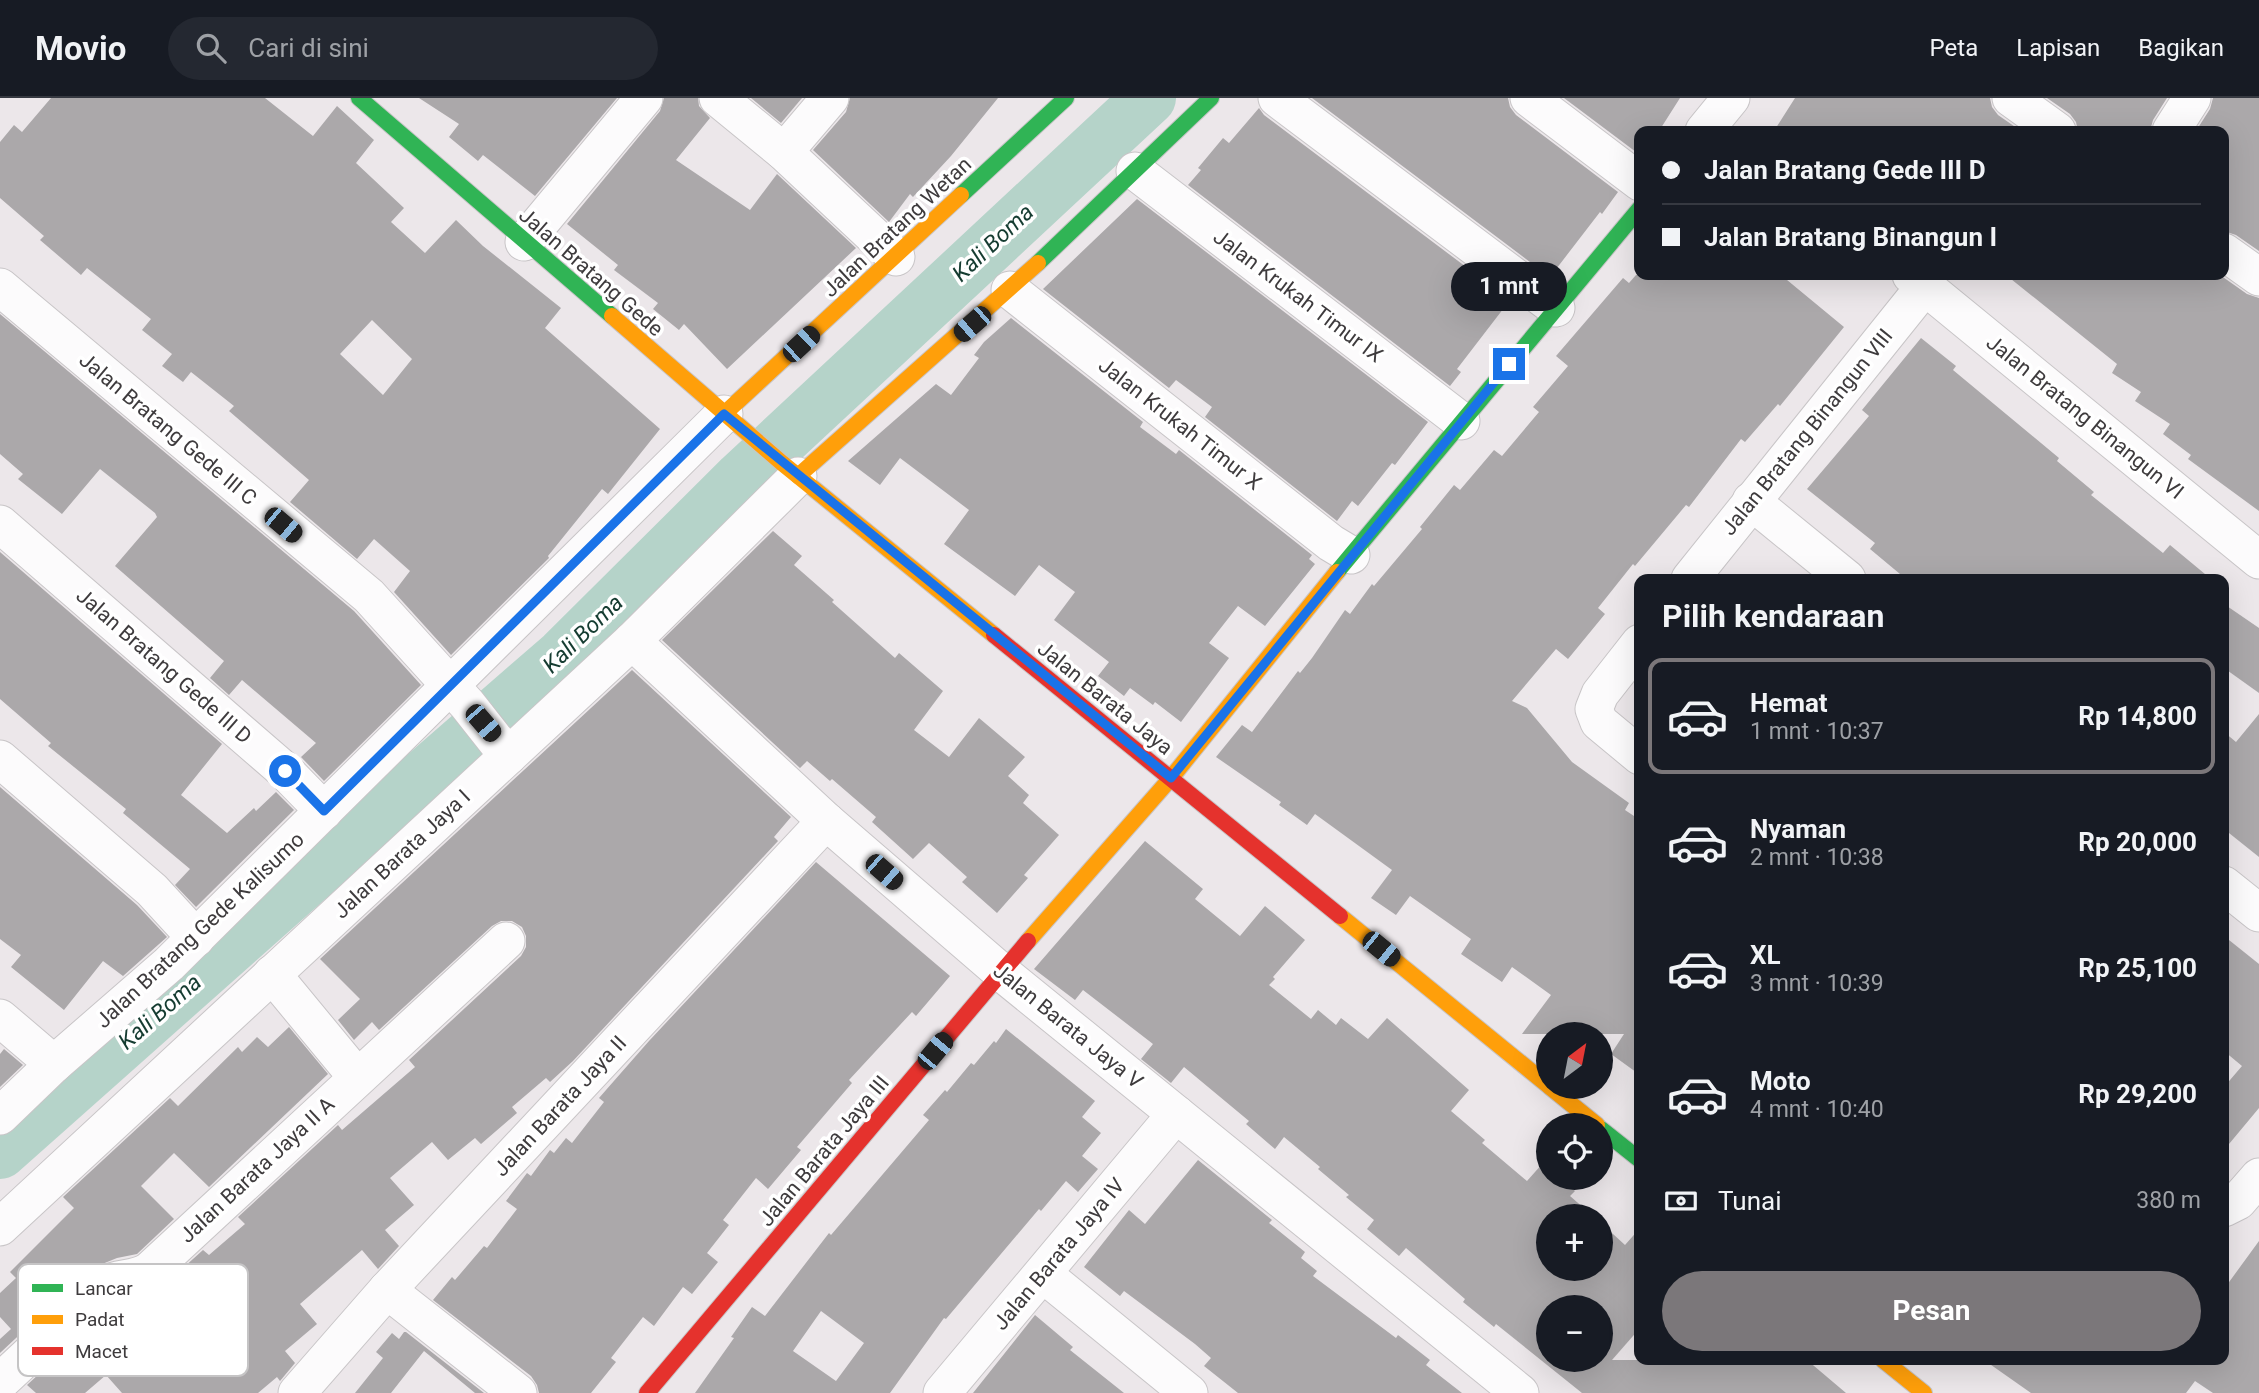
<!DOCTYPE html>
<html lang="id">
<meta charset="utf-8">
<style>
:root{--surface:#171b24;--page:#242831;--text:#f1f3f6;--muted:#9ea1a6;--line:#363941;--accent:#7b777a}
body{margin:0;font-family:Roboto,sans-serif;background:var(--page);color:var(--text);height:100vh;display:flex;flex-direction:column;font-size:26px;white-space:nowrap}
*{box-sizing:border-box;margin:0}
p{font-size:23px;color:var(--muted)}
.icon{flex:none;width:38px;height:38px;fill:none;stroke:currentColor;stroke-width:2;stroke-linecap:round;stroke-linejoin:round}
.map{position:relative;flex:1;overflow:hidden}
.side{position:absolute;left:1634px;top:476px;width:595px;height:791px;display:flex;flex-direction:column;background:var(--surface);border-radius:14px;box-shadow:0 7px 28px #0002}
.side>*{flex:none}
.hud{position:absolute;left:1634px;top:28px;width:595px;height:154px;border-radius:14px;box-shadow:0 7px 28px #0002;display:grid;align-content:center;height:154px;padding:0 28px;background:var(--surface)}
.needle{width:46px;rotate:32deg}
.fabs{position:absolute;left:1536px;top:924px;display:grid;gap:14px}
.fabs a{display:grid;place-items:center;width:77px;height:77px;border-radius:50%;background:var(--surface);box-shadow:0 7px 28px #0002;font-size:35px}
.end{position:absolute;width:32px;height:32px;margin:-16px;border:9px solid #1a73e8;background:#fff;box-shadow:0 0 0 4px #fff}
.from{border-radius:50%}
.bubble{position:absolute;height:49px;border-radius:24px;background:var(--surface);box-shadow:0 7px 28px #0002;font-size:23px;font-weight:700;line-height:49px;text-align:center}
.car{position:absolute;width:21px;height:42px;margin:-21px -10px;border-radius:9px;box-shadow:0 0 5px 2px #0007;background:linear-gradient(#222 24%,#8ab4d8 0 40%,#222 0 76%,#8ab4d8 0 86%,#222 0)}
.hud b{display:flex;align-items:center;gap:24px;height:66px;font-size:26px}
.hud b+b{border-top:2px solid var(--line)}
.hud i{width:18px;height:18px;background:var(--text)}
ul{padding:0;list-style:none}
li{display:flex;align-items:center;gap:21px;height:116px;margin:0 14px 10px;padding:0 14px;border:4px solid transparent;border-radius:14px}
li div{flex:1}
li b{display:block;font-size:26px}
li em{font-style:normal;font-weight:700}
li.on{border-color:var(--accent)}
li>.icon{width:63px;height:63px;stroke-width:1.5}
h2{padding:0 28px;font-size:32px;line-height:84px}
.pay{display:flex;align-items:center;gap:18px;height:77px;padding:0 28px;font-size:26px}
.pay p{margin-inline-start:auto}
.primary-button{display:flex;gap:14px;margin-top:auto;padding:14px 28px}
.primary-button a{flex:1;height:80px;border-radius:42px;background:var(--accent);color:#fff;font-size:28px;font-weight:700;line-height:80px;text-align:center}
header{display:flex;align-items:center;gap:42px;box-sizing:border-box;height:98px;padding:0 35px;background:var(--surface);border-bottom:2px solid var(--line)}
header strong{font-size:33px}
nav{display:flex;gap:38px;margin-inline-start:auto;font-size:24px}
.search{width:490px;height:63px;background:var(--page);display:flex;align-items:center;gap:18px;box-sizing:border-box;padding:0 24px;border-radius:38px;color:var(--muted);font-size:26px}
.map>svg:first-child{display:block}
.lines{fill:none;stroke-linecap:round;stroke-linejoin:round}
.river{stroke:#b5d3c9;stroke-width:54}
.building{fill:#aba8aa;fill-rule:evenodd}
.street-casing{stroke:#c8c5c7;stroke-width:39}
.fast-casing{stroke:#c8c5c7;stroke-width:18}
.slow-casing{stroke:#c8c5c7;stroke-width:18}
.jam-casing{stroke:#c8c5c7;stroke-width:18}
.street{stroke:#fcfbfc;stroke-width:37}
.fast{stroke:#30b455;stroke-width:16}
.slow{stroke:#ff9f0a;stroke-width:16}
.jam{stroke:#e5322d;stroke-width:16}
.route{stroke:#1a73e8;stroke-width:9}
.labels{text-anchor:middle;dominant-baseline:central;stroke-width:7;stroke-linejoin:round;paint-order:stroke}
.street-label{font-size:21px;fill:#3e3b3d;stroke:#fff}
.water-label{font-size:23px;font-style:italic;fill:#153c31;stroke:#fff}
.key{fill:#fff;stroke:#c5c4c5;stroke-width:2}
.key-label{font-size:19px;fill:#3e3b3d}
</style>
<header>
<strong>Movio</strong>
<div class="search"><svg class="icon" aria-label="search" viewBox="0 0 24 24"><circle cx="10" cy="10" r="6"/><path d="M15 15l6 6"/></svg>Cari di sini</div>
<nav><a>Peta</a><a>Lapisan</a><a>Bagikan</a></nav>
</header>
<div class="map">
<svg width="2259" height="1295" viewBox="0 0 2259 1295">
<rect width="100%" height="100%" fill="#ece7ea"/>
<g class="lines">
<!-- river -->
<polyline class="river" points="0,1054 385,712 563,557 741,380 1149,0"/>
</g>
<!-- building -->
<g class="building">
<path d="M51,0H265L313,38L337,8L374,42L356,65L404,110L391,124L425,155L456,122L483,148L561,210L545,230L660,331L608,396L602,391L548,458L549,460L451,557L394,494L410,473L374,441L357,461L290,404L309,382L229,313L234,308L191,274L183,284L162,268L172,256L142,232L151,221L87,170L81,177L40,142L44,138L0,100V44L14,27L22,34ZM372,222L412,261L383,297L340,256Z"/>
<polygon points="419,0 617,0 535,98 483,57 478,63 449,39 459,26"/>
<polygon points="664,0 698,0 699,8 710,20 676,62 750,112 777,76 856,150 727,271 684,226 679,232 653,211 658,205 614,172 618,167 567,126 660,13"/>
<polygon points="751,0 802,0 781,25"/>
<polygon points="850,0 998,0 951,58 913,99 910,96 889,124 813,52 846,14"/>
<polygon points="1312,0 1508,0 1510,9 1516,17 1618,94 1602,116 1600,114 1550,179"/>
<polygon points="1564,0 1680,0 1659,33 1640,33 1640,57"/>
<polygon points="1795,0 1990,0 1992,9 1998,17 2021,33 1774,33"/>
<polygon points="2047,0 2167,0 2153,22 2150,33 2078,33 2076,24 2070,16"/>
<polygon points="2213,0 2259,0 2259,153 2236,137 2224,133 2224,33 2196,33 2210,11"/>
<polygon points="1259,10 1264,17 1510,202 1457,271 1461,274 1450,288 1188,87 1201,72 1198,70 1223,40 1229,45"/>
<polygon points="1137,101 1428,324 1395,367 1392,365 1358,408 1352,403 1337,423 1205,319 1212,309 1176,282 1169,290 1043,191"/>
<polygon points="1636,177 1781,177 1844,229 1780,308 1778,306 1745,344 1741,341 1689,409 1686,407 1635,468 1633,466 1598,510 1605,516 1568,561 1556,551 1512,603 1527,610 1572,664 1629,705 1625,712 1640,722 1640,977 1611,956 1624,936 1522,936 1551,897 1512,869 1502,884 1461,856 1471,841 1410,798 1396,817 1371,800 1392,772 1315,716 1307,727 1279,707 1281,704 1216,659 1242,627 1252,634 1298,573 1300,575 1312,560 1345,512 1350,516 1372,486 1374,488 1422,431 1420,429 1454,387 1460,392 1494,352 1502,358 1539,314 1533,309 1568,268 1556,258 1623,180 1629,185"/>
<polygon points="2006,177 2220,177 2247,196 2259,200 2259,413 2188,361 2191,357 2163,336 2170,326 2135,303 2141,294 2112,275 2117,266"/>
<polygon points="0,216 354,513 421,587 324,683 301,659 316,645 242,582 229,597 210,580 224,563 115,468 157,419 155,415 100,371 62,416 18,381 23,376 0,356"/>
<polygon points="1011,220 1143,324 1140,329 1176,356 1179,352 1312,457 1309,461 1315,466 1265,528 1238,508 1209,545 1229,560 1181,624 1155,604 1153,607 1130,590 1124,598 1098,578 1109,564 1054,522 1075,494 1039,467 1015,498 944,446 969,412 900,360 880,387 848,363 936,286 951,297 979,260 974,257 984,244"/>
<polygon points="1921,240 1956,268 1953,272 2059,360 2057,363 2094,394 2091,397 2163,455 2170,447 2211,481 1906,481 1870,451 1875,445 1807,391 1869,318 1862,312"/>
<polygon points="773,433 802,458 794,467 834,502 832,504 895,560 899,555 943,593 914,632 949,659 979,620 1025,659 1008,678 1029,697 1023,705 1059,737 1024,777 1028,780 997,815 962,784 967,779 929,745 913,761 872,724 876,719 832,681 830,683 807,663 800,670 662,542"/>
<polygon points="0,454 222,646 181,697 227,735 254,710 256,713 276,694 294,712 196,809 175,787 190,771 123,715 126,711 48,648 51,645 0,601"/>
<polygon points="2224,506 2259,530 2259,595 2224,570"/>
<polygon points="632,572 791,719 774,739 778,743 573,963 550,984 546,980 512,1009 517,1015 481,1046 475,1040 448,1062 432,1044 390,1080 414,1107 385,1132 399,1148 378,1171 362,1152 300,1206 317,1226 285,1253 295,1265 280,1283 277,1279 258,1295 122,1295 106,1277 85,1295 36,1295 27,1287 102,1218 120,1239 161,1205 152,1195 163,1188 203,1152 209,1157 245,1126 238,1119 338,1027 342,1032 415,969 409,962 521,858 526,849 526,838 522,829 512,823 501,823 492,828 379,932 372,924 354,942 338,922 360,901 320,861"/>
<polygon points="2259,616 2259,759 2224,731 2224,634 2236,644"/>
<polygon points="0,689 137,807 167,839 123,878 103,863 64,912 11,869 21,857 0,841"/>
<path d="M1145,743L1203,791L1195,801L1240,838L1265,808L1305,842L1273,879L1275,881L1269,887L1311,921L1318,912L1336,927L1341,920L1368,941L1387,920L1469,992L1451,1013L1485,1042L1482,1045L1527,1083L1543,1065L1549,1070V1080H1560L1575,1093L1570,1098L1593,1118H1549V1171H1601V1125L1625,1147L1640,1130V1230L1612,1262H1807L1846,1295H1582L1496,1226L1494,1229L1463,1204L1465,1201L1406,1150L1399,1158L1367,1131L1374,1122L1346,1099L1349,1097L1318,1071L1320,1069L1284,1039L1275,1051L1246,1026L1249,1023L1184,969L1171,985L1141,961L1153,946L1083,892L1075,902L1034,871ZM1549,1209H1601V1262H1549Z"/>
<polygon points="816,764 950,878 916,918 912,914 849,982 852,985 797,1049 801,1052 768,1091 756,1080 723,1122 729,1127 707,1155 718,1164 692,1196 683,1189 654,1228 643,1219 611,1260 616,1264 591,1295 539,1295 537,1287 531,1278 433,1202 452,1179 455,1182 484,1148 487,1150 517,1111 506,1103 527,1075 531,1078 550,1052 554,1055 566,1040 572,1045 604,1004 599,1000 649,943"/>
<polygon points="2224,838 2259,866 2259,1010 2224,1052 2224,989 2242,968 2224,953"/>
<polygon points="289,929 328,976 209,1089 174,1055 141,1088 174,1121 137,1156 117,1160 90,1171 0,1255 0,1241 11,1231 0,1219 0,1195 16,1180 10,1174 74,1110 63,1099 170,1000 178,1008 238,949 242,954 257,939 268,949"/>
<path d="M1006,931L1095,1003L1082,1019L1101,1035L1082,1058L1098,1071L1078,1094L1066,1083L1041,1113L1039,1111L946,1221L944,1220L890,1295H695L734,1240L731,1239L752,1209L765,1218L829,1135L831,1137L929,1022L923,1017L945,992L947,994L971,965L974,967L994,943L996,945ZM821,1213L864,1245L836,1283L793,1253Z"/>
<polygon points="4,951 23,967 0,989 0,956"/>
<polygon points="1198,1062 1272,1122 1269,1125 1305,1154 1301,1160 1317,1173 1313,1178 1396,1240 1398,1237 1430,1262 1426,1267 1462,1295 1238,1295 1204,1268 1211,1260 1195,1246 1124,1193 1120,1198 1084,1169 1129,1112 1145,1126"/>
<polygon points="2259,1143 2259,1295 2213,1295 2195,1283 2186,1295 2031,1295 1984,1262 2224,1262 2224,1191"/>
<polygon points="1035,1217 1073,1249 1070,1252 1124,1295 973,1295"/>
<polygon points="404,1234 406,1234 484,1295 475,1295 424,1253 391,1295 355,1295 383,1260 376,1254 392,1235 399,1241"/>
</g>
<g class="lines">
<defs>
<g id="street">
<polyline points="718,0 784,54 896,159"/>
<polyline points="1277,0 1556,210"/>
<polyline points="1529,0 1640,84"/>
<polyline points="2011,0 2057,33"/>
<polyline points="1704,33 1731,0"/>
<polyline points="2171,33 2192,0"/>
<polyline points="784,54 830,0"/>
<polyline points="1135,73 1461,323"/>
<polyline points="524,144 644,0"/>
<polyline points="2224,154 2259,179"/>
<polyline points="1911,177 2259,462"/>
<polyline points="0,189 369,498 467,606 508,658"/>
<polyline points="1010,192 1331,445 1351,457"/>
<polyline points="1751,403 1847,481"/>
<polyline points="0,426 285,673 324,713"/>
<polyline points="1690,481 1925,188"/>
<polyline points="632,543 826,723 1001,874 1520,1295"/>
<polyline points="1640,545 1600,596 1594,611 1599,624 1640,658"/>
<polyline points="0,661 152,792 196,840"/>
<polyline points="2224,787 2259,815"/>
<polyline points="272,876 357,979"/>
<polyline points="0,920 54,966"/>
<polyline points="0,1018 54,966 169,866 724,316"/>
<polyline points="2224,1110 2238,1103 2259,1079"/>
<polyline points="0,1129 632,543 798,378"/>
<polyline points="1043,1176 1189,1295"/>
<polyline points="387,1192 518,1295"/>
<path d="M0,1284L104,1187C120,1178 133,1183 149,1173L506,843"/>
<polyline points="297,1295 387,1192 826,723"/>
<polyline points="942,1295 1176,1016"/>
</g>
<g id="fast">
<polyline points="359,0 612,218"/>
<polyline points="961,97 1066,0"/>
<polyline points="1038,165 1211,0"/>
<polyline points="1337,474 1640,110"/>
<polyline points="1601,1031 1640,1062"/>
</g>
<g id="slow">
<polyline points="612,218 782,365 994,537"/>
<polyline points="724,316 961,97"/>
<polyline points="798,378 1038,165"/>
<polyline points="1340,818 1549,988"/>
<polyline points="1028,843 1171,680 1337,474"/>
<polyline points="1550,989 1597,1027"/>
<polyline points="1883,1262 1924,1295"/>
</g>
<g id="jam">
<polyline points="994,537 1340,818"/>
<polyline points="647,1295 1028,843"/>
</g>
</defs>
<!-- street casing -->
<use href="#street" class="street-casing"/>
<!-- fast casing -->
<use href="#fast" class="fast-casing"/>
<!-- slow casing -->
<use href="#slow" class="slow-casing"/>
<!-- jam casing -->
<use href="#jam" class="jam-casing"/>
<!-- street -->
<use href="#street" class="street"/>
<!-- fast -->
<use href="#fast" class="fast"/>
<!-- slow -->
<use href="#slow" class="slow"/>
<!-- jam -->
<use href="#jam" class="jam"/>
</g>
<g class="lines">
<!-- route -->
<polyline class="route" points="285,673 324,713 724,316 1171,680 1509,266"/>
</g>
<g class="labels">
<!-- street labels -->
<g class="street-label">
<text transform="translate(897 129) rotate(-43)">Jalan Bratang Wetan</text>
<text transform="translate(591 174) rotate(41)">Jalan Bratang Gede</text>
<text transform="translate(1298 198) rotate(37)">Jalan Krukah Timur IX</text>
<text transform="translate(2085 319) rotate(39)">Jalan Bratang Binangun VI</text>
<text transform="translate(1180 326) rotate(38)">Jalan Krukah Timur X</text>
<text transform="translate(168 331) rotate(40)">Jalan Bratang Gede III C</text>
<text transform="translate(1807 334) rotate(-51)">Jalan Bratang Binangun VIII</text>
<text transform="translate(164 568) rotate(41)">Jalan Bratang Gede III D</text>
<text transform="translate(1105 600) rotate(39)">Jalan Barata Jaya</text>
<text transform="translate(402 756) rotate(-43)">Jalan Barata Jaya I</text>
<text transform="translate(200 832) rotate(-43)">Jalan Bratang Gede Kalisumo</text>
<text transform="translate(1068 928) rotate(39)">Jalan Barata Jaya V</text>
<text transform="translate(560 1008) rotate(-47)">Jalan Barata Jaya II</text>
<text transform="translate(824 1053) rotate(-50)">Jalan Barata Jaya III</text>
<text transform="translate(257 1072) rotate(-43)">Jalan Barata Jaya II A</text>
<text transform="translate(1059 1156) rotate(-50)">Jalan Barata Jaya IV</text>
</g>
<!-- water labels -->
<g class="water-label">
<text transform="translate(993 145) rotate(-43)">Kali Boma</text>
<text transform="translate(583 536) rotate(-44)">Kali Boma</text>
<text transform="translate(160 914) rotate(-41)">Kali Boma</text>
</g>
</g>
<!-- legend -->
<rect x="18" y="1166" width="230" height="112" rx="10" class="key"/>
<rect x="32" y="1186" width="31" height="8" fill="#30b455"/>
<rect x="32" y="1217" width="31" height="9" fill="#ff9f0a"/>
<rect x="32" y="1249" width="31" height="8" fill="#e5322d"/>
<g class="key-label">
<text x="75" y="1197">Lancar</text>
<text x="75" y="1228">Padat</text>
<text x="75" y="1260">Macet</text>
</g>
</svg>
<div class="fabs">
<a><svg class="needle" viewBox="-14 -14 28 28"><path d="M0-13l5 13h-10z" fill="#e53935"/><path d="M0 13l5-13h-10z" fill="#9ea1a6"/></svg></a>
<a><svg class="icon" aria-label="locate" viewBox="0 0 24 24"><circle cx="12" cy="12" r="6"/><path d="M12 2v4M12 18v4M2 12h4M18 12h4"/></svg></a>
<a>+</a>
<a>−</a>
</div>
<i class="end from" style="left:285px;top:673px"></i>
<i class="end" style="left:1509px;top:266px"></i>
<div class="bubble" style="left:1451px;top:164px;width:116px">1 mnt</div>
<i class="car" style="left:972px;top:226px;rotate:229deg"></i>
<i class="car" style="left:801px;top:246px;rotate:47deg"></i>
<i class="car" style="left:283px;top:427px;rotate:130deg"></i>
<i class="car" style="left:483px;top:625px;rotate:139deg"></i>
<i class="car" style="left:884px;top:774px;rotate:131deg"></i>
<i class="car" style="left:1381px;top:851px;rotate:129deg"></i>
<i class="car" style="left:935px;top:953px;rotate:40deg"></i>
<div class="hud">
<b><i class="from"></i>Jalan Bratang Gede III D</b>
<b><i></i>Jalan Bratang Binangun I</b>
</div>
<section class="side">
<h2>Pilih kendaraan</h2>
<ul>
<li class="on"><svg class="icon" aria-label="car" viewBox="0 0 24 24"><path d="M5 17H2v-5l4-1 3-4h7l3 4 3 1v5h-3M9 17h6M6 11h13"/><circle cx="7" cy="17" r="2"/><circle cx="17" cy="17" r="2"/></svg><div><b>Hemat</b><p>1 mnt · 10:37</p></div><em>Rp 14,800</em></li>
<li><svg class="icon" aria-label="car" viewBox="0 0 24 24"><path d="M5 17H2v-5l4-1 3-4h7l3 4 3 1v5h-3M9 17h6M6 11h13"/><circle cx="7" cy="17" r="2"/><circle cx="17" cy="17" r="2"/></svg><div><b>Nyaman</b><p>2 mnt · 10:38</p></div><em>Rp 20,000</em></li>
<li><svg class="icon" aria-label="car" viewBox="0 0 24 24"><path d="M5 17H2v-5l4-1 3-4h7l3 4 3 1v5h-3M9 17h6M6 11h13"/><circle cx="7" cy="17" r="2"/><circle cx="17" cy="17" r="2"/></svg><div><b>XL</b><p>3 mnt · 10:39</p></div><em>Rp 25,100</em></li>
<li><svg class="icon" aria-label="car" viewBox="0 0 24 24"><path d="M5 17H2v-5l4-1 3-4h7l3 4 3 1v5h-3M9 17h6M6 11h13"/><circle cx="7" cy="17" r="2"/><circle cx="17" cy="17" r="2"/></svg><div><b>Moto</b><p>4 mnt · 10:40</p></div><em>Rp 29,200</em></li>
</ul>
<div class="pay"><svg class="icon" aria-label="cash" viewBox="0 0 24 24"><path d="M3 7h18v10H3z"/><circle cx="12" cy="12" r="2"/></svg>Tunai<p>380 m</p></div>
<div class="primary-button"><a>Pesan</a></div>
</section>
</div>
